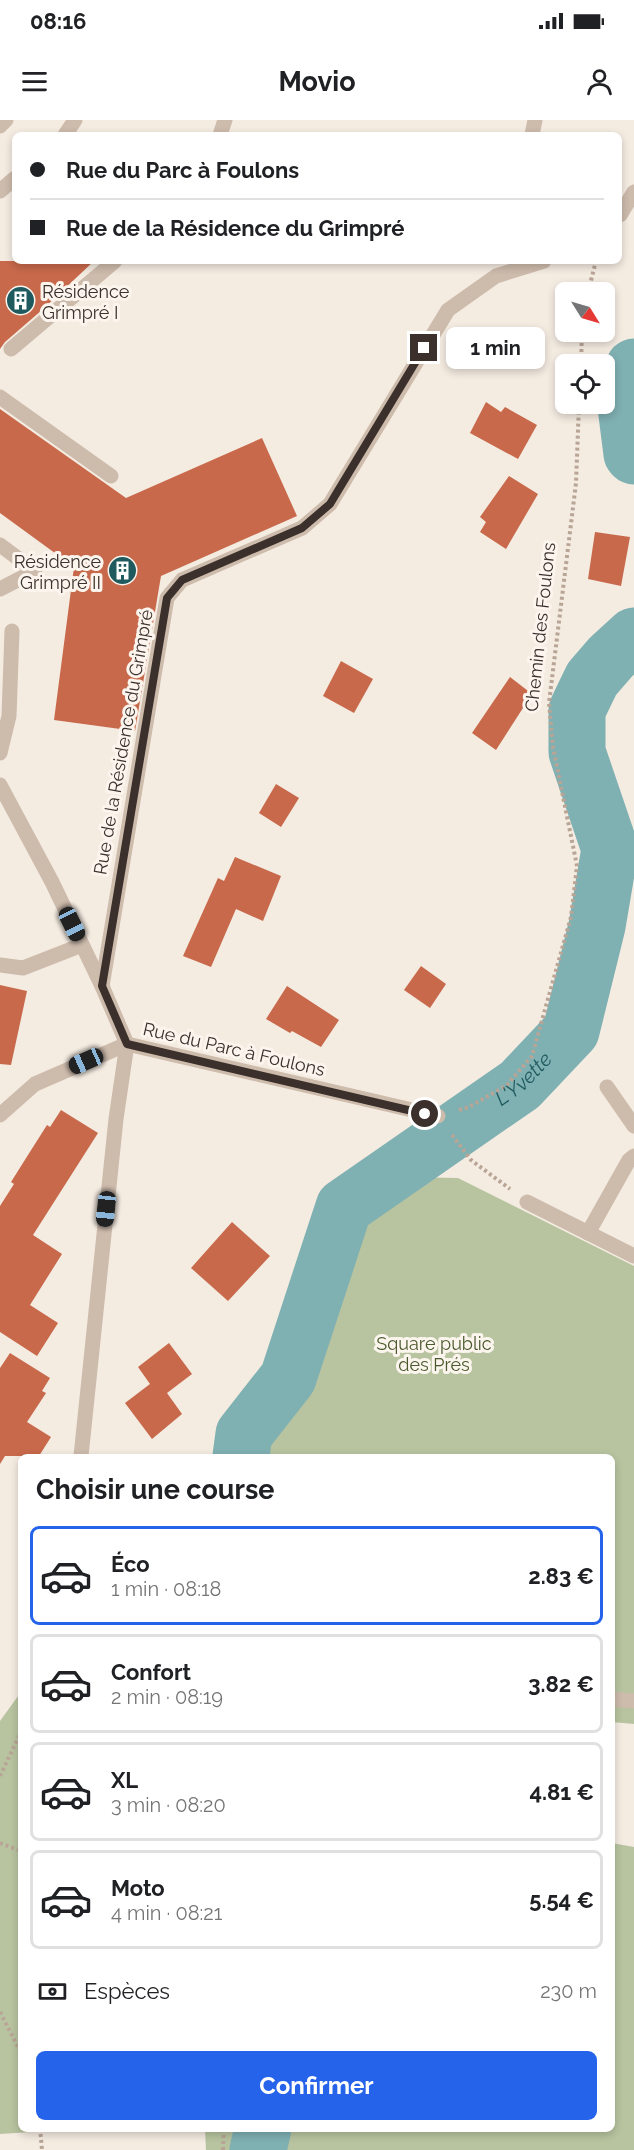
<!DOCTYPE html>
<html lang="fr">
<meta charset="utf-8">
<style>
:root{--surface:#fff;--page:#f2f2f2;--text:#202124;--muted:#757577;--line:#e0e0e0;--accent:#2563eb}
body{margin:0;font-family:Raleway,sans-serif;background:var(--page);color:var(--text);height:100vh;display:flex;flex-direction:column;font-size:22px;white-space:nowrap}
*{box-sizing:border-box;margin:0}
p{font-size:20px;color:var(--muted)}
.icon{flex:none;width:33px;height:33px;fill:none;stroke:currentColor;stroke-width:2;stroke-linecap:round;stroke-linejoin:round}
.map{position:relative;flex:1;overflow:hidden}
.drawer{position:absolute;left:18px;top:1334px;width:597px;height:678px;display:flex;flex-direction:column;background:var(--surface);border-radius:9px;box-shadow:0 3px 9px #0003}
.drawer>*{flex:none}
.hud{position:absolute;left:12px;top:12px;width:610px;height:132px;border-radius:9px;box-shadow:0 3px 9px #0003;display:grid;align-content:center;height:132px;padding:0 18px;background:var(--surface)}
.needle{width:39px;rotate:127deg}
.buttons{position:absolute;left:555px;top:162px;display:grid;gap:12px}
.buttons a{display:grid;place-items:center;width:60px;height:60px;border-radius:9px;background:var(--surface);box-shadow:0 3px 9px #0003;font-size:30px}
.end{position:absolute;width:27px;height:27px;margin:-14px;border:8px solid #3b302b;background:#fff;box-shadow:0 0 0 3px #fff}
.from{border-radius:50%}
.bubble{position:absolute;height:42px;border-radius:9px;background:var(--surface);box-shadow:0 3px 9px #0003;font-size:20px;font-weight:700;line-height:42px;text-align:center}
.car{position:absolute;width:18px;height:36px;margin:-18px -9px;border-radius:8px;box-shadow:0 0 4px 2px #0007;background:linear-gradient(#222 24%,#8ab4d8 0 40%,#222 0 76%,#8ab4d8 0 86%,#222 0)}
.hud b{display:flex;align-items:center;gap:21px;height:57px;font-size:22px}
.hud b+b{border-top:2px solid var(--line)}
.hud i{width:15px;height:15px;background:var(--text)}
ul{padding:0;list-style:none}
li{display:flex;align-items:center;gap:18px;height:99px;margin:0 12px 9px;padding:0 6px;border:3px solid var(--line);border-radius:9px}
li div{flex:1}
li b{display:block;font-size:22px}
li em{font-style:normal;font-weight:700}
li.on{border-color:var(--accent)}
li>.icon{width:54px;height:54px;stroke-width:1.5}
h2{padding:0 18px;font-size:27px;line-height:72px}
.pay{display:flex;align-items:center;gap:15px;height:66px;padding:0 18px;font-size:22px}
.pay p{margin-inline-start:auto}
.primary-button{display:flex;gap:12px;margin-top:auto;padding:12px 18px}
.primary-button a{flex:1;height:69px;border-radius:9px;background:var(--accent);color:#fff;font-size:24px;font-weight:700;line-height:69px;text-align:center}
.status{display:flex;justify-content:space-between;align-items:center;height:42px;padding:0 30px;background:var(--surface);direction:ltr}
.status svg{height:16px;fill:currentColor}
header{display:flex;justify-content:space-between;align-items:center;height:78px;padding:0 18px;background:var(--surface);font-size:27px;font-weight:700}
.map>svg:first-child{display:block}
.green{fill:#b8c4a0}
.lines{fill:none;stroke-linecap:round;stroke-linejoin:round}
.river{stroke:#7fb0b2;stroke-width:57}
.building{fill:#c8694b}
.path{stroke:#b9a596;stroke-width:4;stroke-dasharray:3 3;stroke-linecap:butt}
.service{stroke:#cdbbac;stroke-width:15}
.minor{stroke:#cdbbac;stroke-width:15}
.route{stroke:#3b302b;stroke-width:8}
.labels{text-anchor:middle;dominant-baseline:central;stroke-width:6;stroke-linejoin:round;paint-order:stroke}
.poi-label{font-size:18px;fill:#3b302b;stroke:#fbf5ee;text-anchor:start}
.street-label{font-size:18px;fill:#3b302b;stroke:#fbf5ee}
.park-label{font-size:18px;fill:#4a5a2e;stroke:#fbf5ee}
.water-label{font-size:20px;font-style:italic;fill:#1f5a5e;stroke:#fbf5ee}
</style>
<div class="status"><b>08:16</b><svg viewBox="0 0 49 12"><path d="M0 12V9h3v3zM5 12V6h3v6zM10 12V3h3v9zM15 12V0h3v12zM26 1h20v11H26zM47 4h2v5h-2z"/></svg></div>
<header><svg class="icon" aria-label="menu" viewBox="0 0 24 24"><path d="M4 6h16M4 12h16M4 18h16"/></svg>Movio<svg class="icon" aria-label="person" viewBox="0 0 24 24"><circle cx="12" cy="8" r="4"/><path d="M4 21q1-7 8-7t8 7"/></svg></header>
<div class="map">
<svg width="634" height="2030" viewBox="0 0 634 2030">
<rect width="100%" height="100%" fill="#f4ebe1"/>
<!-- green -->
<g class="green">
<polygon points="404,1057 458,1058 634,1146 634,1604 612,1602 612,1336 234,1336 299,1254 354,1094"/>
<polygon points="21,1572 21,2008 79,2009 0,2014 0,1601"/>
<polygon points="612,1723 634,1727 634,2030 206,2030 205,2009 612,2008"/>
</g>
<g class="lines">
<!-- river -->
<g class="river">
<polyline points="634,247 624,271 632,334 634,336"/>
<path id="s1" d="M241,1336L244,1314L288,1258L344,1087L520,965L571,911L597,806L610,729L577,632V590L592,559L611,537L634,516"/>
<polyline points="258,2030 263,2008"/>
</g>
</g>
<!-- building -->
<g class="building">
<polygon points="0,141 94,141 42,190 5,222 0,229"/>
<polygon points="486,282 501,292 505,287 537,305 518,339 470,313"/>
<polygon points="0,289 126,378 262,318 297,396 161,456 135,611 54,600 74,447 0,393"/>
<polygon points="509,356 538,374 506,429 480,412 486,402 480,397"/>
<polygon points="595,412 630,417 621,466 588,459"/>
<polygon points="341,541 373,559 354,593 323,576"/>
<polygon points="510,557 532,574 496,630 472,613"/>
<polygon points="276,664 299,678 281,707 259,693"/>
<polygon points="235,737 281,756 263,801 236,789 211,847 183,836 218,758 224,761"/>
<polygon points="421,846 446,864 430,888 404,870"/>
<polygon points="0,865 27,871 11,945 0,944"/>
<polygon points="287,866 339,900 321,927 292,911 290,913 266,899"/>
<polygon points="61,990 98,1013 33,1115 62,1134 30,1185 58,1203 37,1236 0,1212 0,1086 14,1064 11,1062 28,1035 47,1005 50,1007"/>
<polygon points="232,1102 270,1136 228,1181 191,1148"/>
<polygon points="169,1223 192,1254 167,1273 182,1294 152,1319 125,1283 150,1264 138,1247"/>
<polygon points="10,1233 50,1258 42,1271 46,1273 27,1302 51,1317 39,1336 5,1336 0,1344 0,1248"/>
</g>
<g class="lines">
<!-- path -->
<g class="path">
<polyline points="588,172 596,141"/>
<polyline points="581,244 582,212"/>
<polyline points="459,990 469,987 507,965 532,936 571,797 577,746 553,627 549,583 576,363 579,284"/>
<polyline points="452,1015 471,1040 510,1069"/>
<polyline points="0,1656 21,1612"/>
<polyline points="0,1723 21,1731"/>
<polyline points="0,1892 21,1933"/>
<polyline points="40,2008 42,2030"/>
<polyline points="223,2030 224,2008"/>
</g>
<!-- service -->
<g class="service">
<polyline points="65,15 75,0"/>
<polyline points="220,15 225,0"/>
<polyline points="532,15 535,0"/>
<polyline points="0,71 15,58"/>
<polyline points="11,229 115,141"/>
<polyline points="0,277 111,356"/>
<polyline points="0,425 35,451 0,469"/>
<polyline points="0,633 9,596 12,511"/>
<polyline points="0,845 23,848 82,825"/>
<polyline points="102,866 167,478 182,460 302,408 330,384 448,190 496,156 544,141"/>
<polyline points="607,967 634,1006"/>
<polyline points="588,1113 629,1040 634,1036"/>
<polyline points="612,1579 634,1581"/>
</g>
<!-- minor -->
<g class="minor">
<polyline points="0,6 6,0"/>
<polyline points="620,95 634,72"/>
<polyline points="0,665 52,762 102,866 127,924"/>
<polyline points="127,924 438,996"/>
<polyline points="0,995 35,964 127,924"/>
<polyline points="527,1082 634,1136"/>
<polyline points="81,1336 116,999 127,924"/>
</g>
</g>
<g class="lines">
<!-- route -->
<polyline class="route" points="424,228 330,384 302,408 182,460 167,478 102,866 127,924 425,994"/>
</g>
<!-- icons -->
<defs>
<symbol id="building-disc" viewBox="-11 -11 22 22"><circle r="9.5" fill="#1f5a5e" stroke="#fbf5ee"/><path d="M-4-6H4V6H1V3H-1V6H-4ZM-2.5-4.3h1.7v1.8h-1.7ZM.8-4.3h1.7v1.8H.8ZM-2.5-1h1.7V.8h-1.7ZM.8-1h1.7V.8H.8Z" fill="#fff"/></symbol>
</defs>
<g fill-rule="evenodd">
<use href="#building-disc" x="4" y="164" width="33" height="33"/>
<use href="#building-disc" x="106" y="434" width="33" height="33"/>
</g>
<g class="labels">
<!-- poi labels -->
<g class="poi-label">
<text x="42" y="171">Résidence<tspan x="42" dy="21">Grimpré I</tspan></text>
<text x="101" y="441" text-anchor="end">Résidence<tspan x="101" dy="21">Grimpré II</tspan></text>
</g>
<!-- street labels -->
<g class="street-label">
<text transform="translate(540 507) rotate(-84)">Chemin des Foulons</text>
<text transform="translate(123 622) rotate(-80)">Rue de la Résidence du Grimpré</text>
<text transform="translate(234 929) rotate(13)">Rue du Parc à Foulons</text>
</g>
<!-- park labels -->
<g class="park-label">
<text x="434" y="1223">Square public<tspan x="434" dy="21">des Prés</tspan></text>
</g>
<!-- water labels -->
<g class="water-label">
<text stroke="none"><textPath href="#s1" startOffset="494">L'Yvette</textPath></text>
</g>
</g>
</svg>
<div class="buttons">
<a><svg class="needle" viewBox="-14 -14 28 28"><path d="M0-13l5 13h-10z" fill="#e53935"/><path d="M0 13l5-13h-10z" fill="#757577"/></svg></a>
<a><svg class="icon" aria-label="locate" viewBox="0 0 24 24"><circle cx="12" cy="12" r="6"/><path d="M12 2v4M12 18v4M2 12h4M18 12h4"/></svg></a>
</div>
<i class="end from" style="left:425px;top:994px"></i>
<i class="end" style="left:424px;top:228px"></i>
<div class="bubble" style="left:446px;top:207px;width:99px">1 min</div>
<i class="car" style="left:72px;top:804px;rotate:154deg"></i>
<i class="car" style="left:86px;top:941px;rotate:246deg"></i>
<i class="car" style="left:106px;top:1089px;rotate:186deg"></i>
<div class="hud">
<b><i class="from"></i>Rue du Parc à Foulons</b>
<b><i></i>Rue de la Résidence du Grimpré</b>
</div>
<section class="drawer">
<h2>Choisir une course</h2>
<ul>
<li class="on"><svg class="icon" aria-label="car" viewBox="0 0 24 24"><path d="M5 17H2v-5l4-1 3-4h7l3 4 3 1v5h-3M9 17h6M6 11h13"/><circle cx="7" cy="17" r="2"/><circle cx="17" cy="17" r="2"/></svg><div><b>Éco</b><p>1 min · 08:18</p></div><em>2.83 €</em></li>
<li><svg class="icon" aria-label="car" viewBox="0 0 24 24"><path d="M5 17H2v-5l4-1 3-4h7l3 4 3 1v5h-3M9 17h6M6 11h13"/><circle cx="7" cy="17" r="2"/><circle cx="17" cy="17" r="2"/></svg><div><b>Confort</b><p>2 min · 08:19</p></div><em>3.82 €</em></li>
<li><svg class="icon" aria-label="car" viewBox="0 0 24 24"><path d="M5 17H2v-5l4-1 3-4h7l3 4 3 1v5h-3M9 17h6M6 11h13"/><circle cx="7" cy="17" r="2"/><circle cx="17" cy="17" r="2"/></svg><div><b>XL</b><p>3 min · 08:20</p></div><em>4.81 €</em></li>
<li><svg class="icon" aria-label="car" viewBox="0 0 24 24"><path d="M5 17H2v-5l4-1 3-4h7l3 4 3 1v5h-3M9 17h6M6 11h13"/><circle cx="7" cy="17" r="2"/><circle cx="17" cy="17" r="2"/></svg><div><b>Moto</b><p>4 min · 08:21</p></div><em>5.54 €</em></li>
</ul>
<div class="pay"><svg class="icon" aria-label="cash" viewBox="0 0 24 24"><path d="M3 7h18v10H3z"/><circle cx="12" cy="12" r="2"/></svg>Espèces<p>230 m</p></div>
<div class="primary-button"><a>Confirmer</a></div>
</section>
</div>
